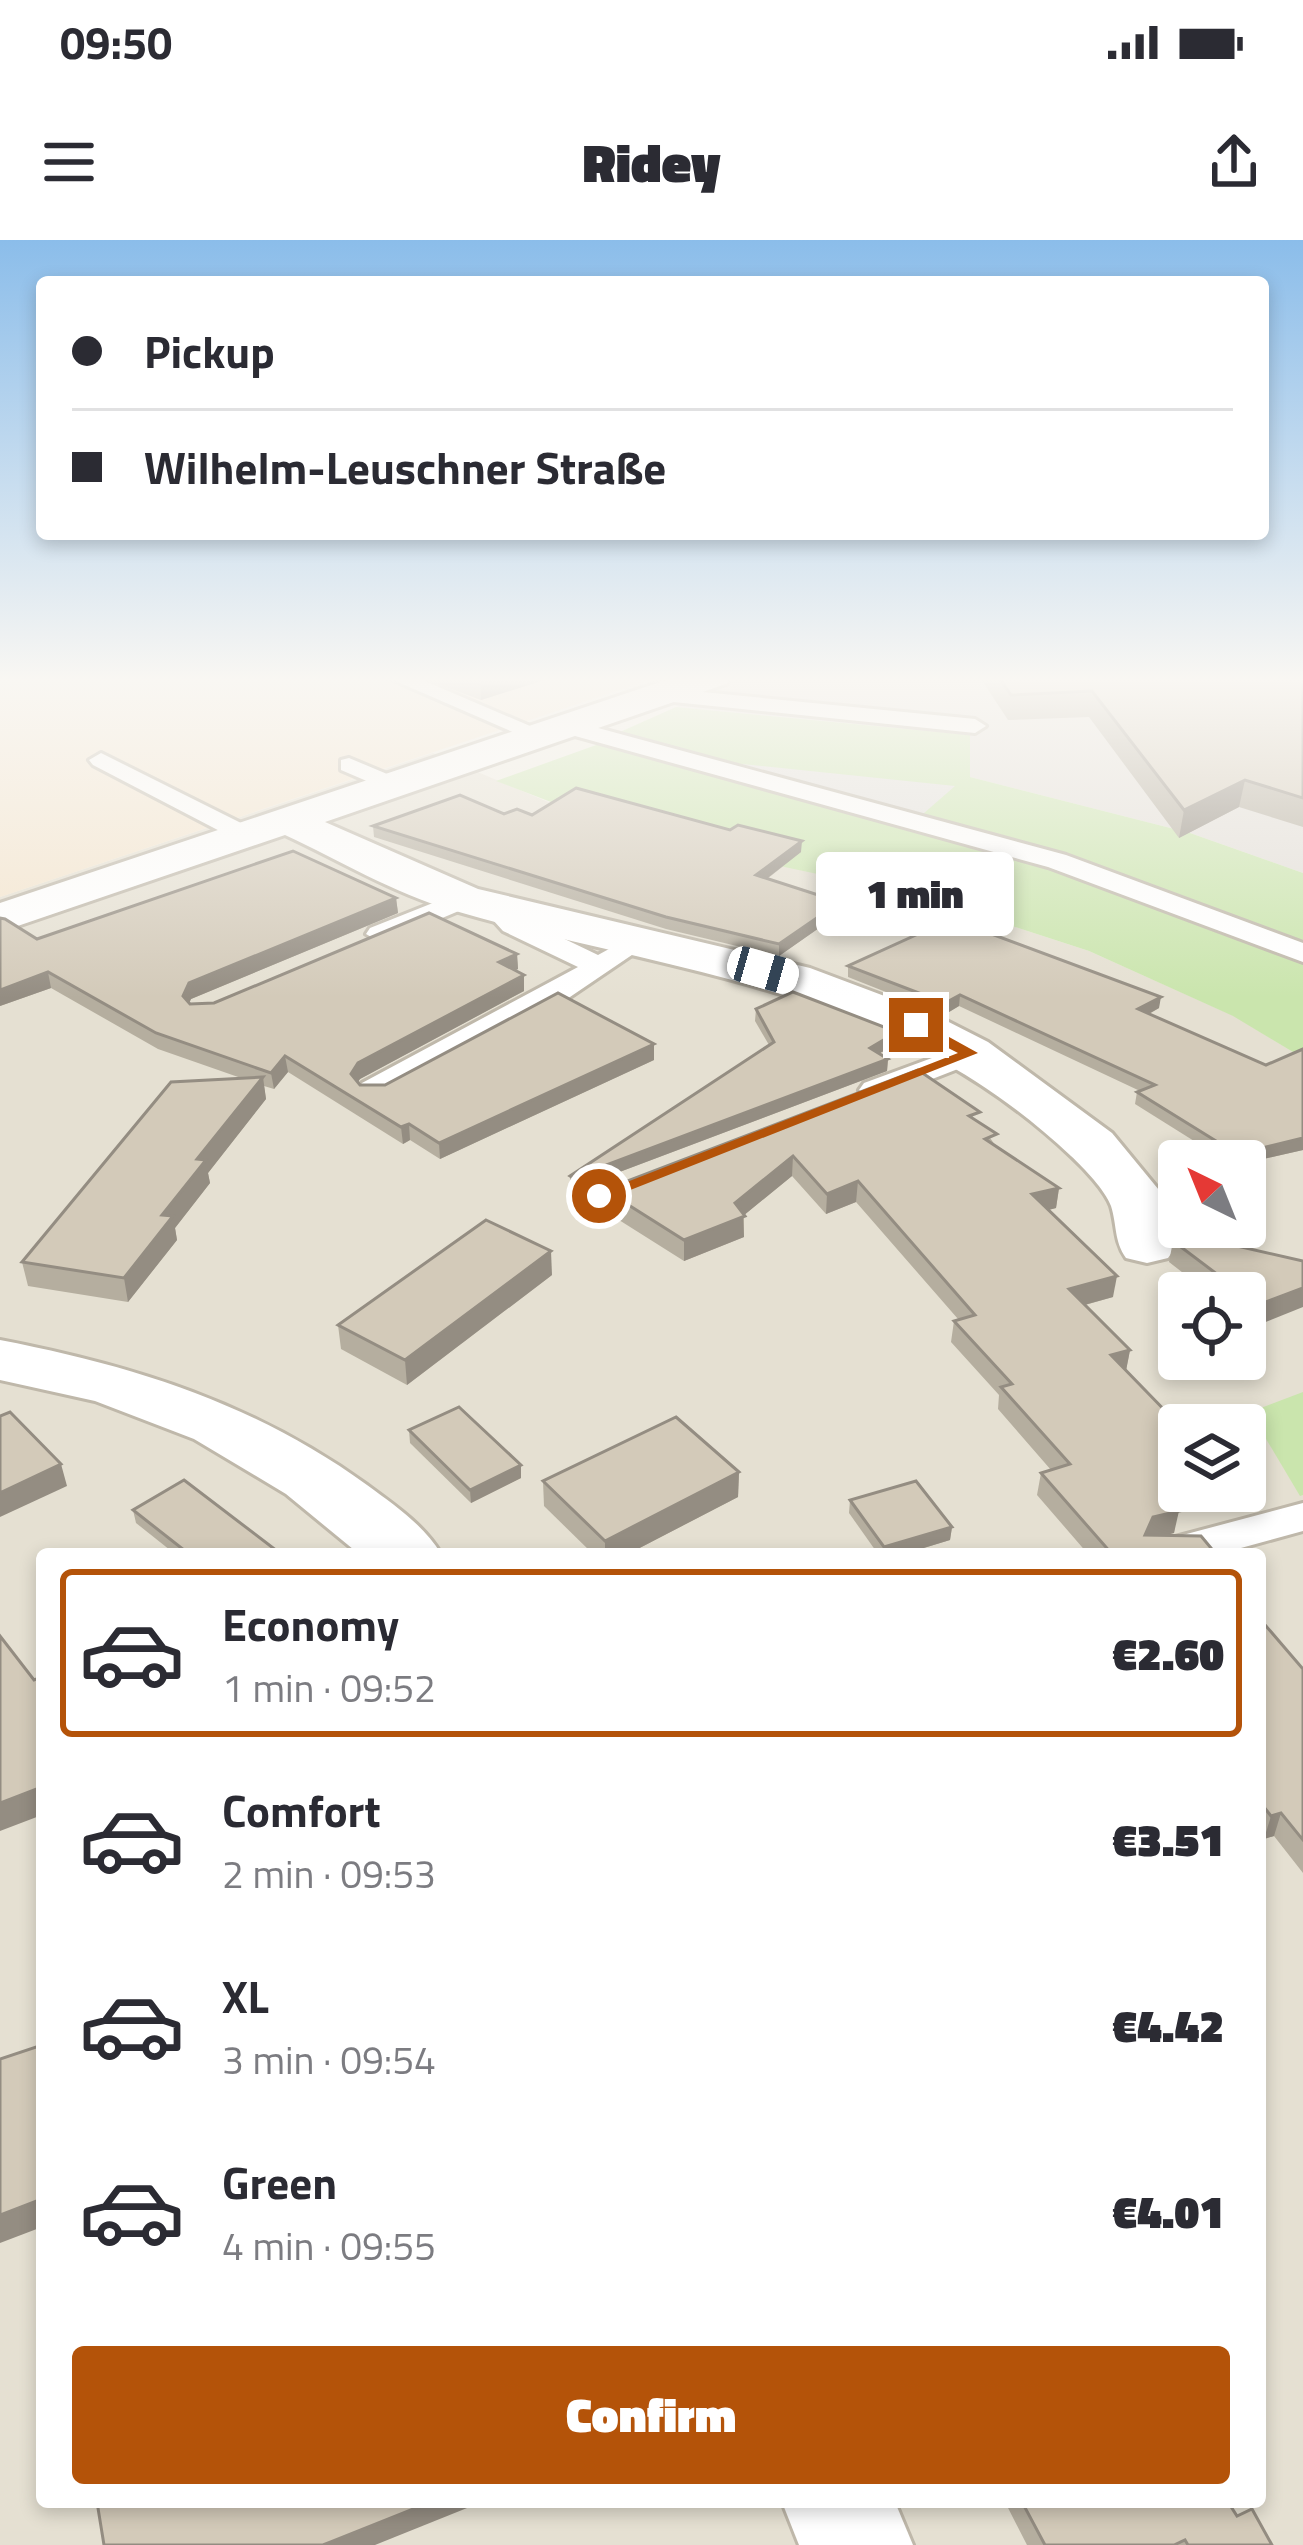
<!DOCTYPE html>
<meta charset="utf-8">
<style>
:root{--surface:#fff;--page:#f2f2f3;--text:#2b2b33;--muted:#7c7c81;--line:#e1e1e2;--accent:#b45309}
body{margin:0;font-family:"Titillium Web",sans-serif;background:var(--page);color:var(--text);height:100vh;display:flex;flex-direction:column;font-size:45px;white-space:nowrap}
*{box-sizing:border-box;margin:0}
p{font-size:39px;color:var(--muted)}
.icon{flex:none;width:66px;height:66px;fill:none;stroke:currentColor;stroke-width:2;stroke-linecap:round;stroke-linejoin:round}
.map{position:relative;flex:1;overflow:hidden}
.details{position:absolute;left:36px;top:1308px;width:1230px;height:960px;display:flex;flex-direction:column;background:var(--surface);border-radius:12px;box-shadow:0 6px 18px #0003}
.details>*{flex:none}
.hud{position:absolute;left:36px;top:36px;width:1233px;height:264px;border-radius:12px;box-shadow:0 6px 18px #0003;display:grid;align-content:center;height:264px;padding:0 36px;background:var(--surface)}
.needle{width:78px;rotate:317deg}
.buttons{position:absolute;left:1158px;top:900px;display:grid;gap:24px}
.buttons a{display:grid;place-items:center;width:108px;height:108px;border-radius:12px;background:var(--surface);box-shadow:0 6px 18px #0003;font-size:60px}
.end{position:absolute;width:54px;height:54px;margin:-27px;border:15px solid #b45309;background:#fff;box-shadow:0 0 0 6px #fff}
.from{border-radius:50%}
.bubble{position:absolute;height:84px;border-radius:12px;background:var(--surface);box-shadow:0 6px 18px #0003;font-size:39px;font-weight:800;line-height:84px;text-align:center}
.car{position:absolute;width:36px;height:72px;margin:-36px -18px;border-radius:15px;box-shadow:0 0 9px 3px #0007;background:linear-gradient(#fff 24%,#345 0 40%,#fff 0 76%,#345 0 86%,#fff 0)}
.hud b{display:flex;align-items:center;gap:42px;height:114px;font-size:45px}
.hud b+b{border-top:3px solid var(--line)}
.hud i{width:30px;height:30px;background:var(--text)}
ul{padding:21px 0 0;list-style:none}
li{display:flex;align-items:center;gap:36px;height:168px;margin:0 24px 18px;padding:0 12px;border:6px solid transparent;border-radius:12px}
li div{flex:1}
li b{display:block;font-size:45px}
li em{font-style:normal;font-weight:800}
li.on{border-color:var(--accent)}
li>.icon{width:108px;height:108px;stroke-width:1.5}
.primary-button{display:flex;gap:24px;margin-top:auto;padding:24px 36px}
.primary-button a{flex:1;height:138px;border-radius:12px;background:var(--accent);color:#fff;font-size:48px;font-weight:800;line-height:138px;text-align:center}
.status{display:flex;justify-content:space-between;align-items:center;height:84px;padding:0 60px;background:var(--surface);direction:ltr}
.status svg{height:33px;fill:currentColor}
header{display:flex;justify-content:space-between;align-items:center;height:156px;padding:0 36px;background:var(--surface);font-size:54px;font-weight:800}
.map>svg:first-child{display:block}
.residential{fill:#e5e0d2;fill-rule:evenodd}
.commercial{fill:#f4e5ce}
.industrial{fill:#e3dfd9}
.green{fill:#cae5ad}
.parking{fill:#e2e0dc}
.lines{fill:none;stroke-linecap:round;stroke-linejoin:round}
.lane-casing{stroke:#bfb8aa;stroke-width:6}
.street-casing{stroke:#bfb8aa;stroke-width:6}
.lane{fill:#fff;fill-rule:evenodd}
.street{fill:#fff;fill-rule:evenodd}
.wall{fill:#b5ae9f}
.shaded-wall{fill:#948d82}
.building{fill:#d3cab9;stroke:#948d82;stroke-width:3}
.route{fill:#b45309}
</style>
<div class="status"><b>09:50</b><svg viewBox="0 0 49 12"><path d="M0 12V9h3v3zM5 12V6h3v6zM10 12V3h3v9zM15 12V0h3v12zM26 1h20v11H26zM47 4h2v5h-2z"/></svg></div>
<header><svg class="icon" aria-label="menu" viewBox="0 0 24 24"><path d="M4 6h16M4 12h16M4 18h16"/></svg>Ridey<svg class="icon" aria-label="share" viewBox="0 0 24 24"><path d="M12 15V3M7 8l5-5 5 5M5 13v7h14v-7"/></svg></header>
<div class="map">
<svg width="1303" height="2305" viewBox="0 0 1303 2305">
<rect width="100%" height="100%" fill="#f1eee4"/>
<!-- residential -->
<path class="residential" d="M433,513L553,564L917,655L1089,711L1234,776L1303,818V2305H0V657ZM1179,921H1245V987H1179ZM1179,1053H1245V1119H1179ZM1179,1185H1245V1251H1179ZM42,1314H1260V2262H42Z"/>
<!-- commercial -->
<polygon class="commercial" points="0,436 661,436 0,657"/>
<!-- industrial -->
<polygon class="industrial" points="744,436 1303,436 1303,633 1190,593 970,537 969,495 676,467"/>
<!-- green -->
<g class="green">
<polygon points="676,467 970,495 970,537 1190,593 1303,633 1303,818 1233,776 1089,711 917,655 642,597 496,541 624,495 620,492"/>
<polygon points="1303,1152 1303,1255 1300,1256 1250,1172"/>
</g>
<!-- parking -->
<polygon class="parking" points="742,524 955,546 915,581 728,532"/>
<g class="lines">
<defs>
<g id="lane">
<polygon points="384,436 413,436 551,495 547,500 531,500"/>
<polygon points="662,448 975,479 986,486 975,493 654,460 654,450"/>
<polygon points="565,479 1066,615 1303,703 1303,722 1048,627 557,491 557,481"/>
<polygon points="101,513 253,589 257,594 244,602 235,599 93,525 89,520"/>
<polygon points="349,518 399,539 402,544 390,551 341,530 341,520"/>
<polygon points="463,651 477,659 473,665 390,700 380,702 366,694 370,688"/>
<polygon points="497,661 507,663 523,679 598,715 640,692 654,700 567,759 384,857 362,857 357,850 362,843 578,727 503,691 483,669"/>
<polygon points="970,804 985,813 981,820 886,857 875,860 859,850 864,843"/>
<polygon points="1303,1263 1303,1291 1219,1314 1143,1314 1149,1304"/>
</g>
<g id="street">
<path d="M678,436H731L726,444L325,582L478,649L810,728L935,775L988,802L1112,893L1168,961L1177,1005L1168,1018L1147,1023L1126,1018C1114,1001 1117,985 1111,966C1105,950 1084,928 1071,916C889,744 678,736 452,670C395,654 339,620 285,595L0,692V663Z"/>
<path d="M0,1100C135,1126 255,1164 367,1245C394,1265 424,1285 441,1314H359L286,1254L194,1199L95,1161L0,1140Z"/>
<polygon points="782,2262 895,2262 913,2305 799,2305"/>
</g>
</defs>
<!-- lane casing -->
<use href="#lane" class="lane-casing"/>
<!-- street casing -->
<use href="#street" class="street-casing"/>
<!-- lane -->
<use href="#lane" class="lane"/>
<!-- street -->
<use href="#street" class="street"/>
</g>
<!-- wall -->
<g class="wall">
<polygon points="416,436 557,436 481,460"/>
<polygon points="979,436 1303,436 1303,587 1239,567 1179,598 1089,477 1008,480"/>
<polygon points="504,574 532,575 801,612 767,639 840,662 839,674 779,716 666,689 374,597 373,586"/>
<polygon points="396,658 398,673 191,759 189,763 214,763 517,714 518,729 515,730 524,735 524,751 360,839 358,842 360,845 385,845 654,820 440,919 410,900 403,904 288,832 274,849 264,846 266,859 208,933 210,943 175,988 177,1000 128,1062 28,1046 22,1022 241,838 158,809 51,748 0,766 0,678 37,699"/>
<polygon points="848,726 1159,768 1149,774 1303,910 1245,923 1245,921 1226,921 1135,864 1137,852 1140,851 959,766 944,775 848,737"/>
<polygon points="756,769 897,792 896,804 879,813 888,819 887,831 585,945 578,953 570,948 570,936 769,805 755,781"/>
<polygon points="979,882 995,905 1059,948 1056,968 1048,970 1113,1057 1085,1065 1130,1110 1126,1130 1179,1251 1202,1260 1177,1268 1174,1293 1163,1295 1216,1314 1088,1314 1037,1255 1041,1233 1051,1230 998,1169 999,1155 951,1102 954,1081 958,1079 856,962 826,974 792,936 744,975 744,997 684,1021 600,968 600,947 612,947"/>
<polygon points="1173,1001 1303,1021 1253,1087 1245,1081 1245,1053 1209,1053 1169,1022"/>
<polygon points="552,1035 407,1145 341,1109 338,1085"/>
<polygon points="409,1190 521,1225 521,1238 471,1263 410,1203"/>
<polygon points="739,1232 738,1257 628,1314 593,1314 544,1266 543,1241"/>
<polygon points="850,1260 952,1287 950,1300 904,1314 878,1314 849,1273"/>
<polygon points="133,1270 281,1314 175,1314 136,1283"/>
<polygon points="1260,1379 1303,1429 1303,1633 1274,1596 1264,1599 1260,1594"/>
<polygon points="1005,2262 1228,2262 1237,2276 1272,2305 1027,2305"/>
</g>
<!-- shaded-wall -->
<g class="shaded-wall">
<polygon points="480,436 557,436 481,460"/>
<polygon points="1245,540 1239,567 1179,598 1184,570"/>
<polygon points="802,601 801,612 756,647 756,635"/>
<polygon points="396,658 398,673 191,759 185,772 183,756 189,743"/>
<polygon points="840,662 839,674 779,716 779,704"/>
<polygon points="517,714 518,729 500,737 499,722"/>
<polygon points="48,732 51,748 0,766 0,750"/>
<polygon points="524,735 524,751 360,839 352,850 351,834 358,823"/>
<polygon points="960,755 959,766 944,775 945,763"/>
<polygon points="1161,757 1159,768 1136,781 1138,769"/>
<polygon points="897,792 896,804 870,819 870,808"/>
<polygon points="654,804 654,820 440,919 439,903"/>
<polygon points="285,816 288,832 274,849 271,833"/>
<polygon points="888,819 887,831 585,945 578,953 578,941 585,933"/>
<polygon points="263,837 266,859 208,933 210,943 175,988 177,1000 128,1062 124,1038 197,919"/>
<polygon points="409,884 410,900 403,904 401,887"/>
<polygon points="1303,898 1303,910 1245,923 1245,921 1235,921 1237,914"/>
<polygon points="793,916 792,936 743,976 744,997 684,1021 684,1000 735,963"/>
<polygon points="858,941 856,962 826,974 827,954"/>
<polygon points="1059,948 1056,968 1029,975 1032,954"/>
<polygon points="551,1011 552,1035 407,1145 405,1120"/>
<polygon points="1117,1036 1113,1057 1066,1070 1069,1049"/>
<polygon points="1303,1048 1303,1067 1253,1087 1258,1065"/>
<polygon points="1130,1110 1126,1131 1111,1115"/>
<polygon points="1179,1191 1179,1211 1165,1195"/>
<polygon points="61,1224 67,1246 0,1277 0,1253"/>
<polygon points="521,1225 521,1238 471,1263 470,1250"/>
<polygon points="739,1232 738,1257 628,1314 605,1314 605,1301"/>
<polygon points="1179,1246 1179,1251 1204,1251 1202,1260 1158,1274 1163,1252"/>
<polygon points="1179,1271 1174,1293 1148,1300 1145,1295 1153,1277"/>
<polygon points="952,1287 950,1300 904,1314 883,1314 884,1307"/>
<polygon points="42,1547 42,1575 0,1591 0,1563"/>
<polygon points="1281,1573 1274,1596 1264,1599 1271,1576"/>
<polygon points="42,1959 42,1987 0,2003 0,1975"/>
<polygon points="431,2262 482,2262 375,2305 323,2305"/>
</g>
<!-- building -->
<g class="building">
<polygon points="998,436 1303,436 1303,558 1245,540 1184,570 1092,451 1011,455"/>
<polygon points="576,548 730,590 738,585 802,601 756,635 840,662 779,704 666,677 373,586 460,555 504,574 517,569 532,575"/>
<polygon points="293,611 396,658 189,743 183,756 190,764 214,763 429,673 517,714 499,722 524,735 358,823 351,834 360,845 385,845 558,753 654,804 439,903 409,884 401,887 285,816 271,833 156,793 48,732 0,750 0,678 5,679 37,699"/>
<polygon points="951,679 1161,757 1138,769 1266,825 1303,809 1303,898 1237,914 1137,852 1155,845 960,755 945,763 848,726"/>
<polygon points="793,752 897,792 870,808 888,819 585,933 578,941 570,936 774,802 756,769"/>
<polygon points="918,830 980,872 969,876 997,894 985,899 1059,948 1032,954 1117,1036 1069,1049 1130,1110 1111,1115 1179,1185 1179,1191 1165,1195 1179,1209 1179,1246 1163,1252 1179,1271 1153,1277 1145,1295 1201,1296 1216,1314 1112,1314 1041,1233 1070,1224 1001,1147 1012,1144 954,1081 975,1075 858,941 827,954 793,916 735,963 745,976 684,1000 600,947 612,947"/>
<polygon points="263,837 197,919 206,920 162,975 173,976 124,1038 22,1022 171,842"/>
<polygon points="486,980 551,1011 405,1120 338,1085"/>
<polygon points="1180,993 1303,1021 1303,1048 1258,1065 1173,1001"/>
<polygon points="459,1167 521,1225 470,1250 409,1190"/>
<polygon points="10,1172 61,1224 0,1253 0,1176"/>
<polygon points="676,1177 739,1232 605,1301 543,1241"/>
<polygon points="184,1240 281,1314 189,1314 133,1270"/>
<polygon points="916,1241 952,1287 884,1307 850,1260"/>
<polygon points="1260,1379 1303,1429 1303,1600 1281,1573 1271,1576 1260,1562"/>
<polygon points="0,1396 34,1440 42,1437 42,1547 0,1563"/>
<polygon points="42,1805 42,1959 0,1975 0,1819"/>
<polygon points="97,2262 431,2262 323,2305 104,2305"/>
<polygon points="1022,2262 1228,2262 1237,2276 1252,2269 1272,2305 1188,2305 1185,2300 1174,2305 1045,2305"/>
</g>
<!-- sky -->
<linearGradient id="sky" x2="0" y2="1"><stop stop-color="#8bbdea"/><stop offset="0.58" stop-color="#f9f7f3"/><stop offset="1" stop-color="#f9f7f3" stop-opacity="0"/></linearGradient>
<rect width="1303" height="758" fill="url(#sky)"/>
<!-- route -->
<polygon class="route" points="911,782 922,782 978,813 605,960 591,956 958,813 911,789"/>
</svg>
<div class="buttons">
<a><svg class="needle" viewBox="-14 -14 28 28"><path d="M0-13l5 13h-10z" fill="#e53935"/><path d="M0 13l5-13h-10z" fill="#7c7c81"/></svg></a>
<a><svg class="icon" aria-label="locate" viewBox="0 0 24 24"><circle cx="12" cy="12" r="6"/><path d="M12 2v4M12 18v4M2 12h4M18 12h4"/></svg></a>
<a><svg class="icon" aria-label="layers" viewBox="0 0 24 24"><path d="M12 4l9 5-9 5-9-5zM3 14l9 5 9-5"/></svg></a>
</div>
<i class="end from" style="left:599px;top:956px"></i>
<i class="end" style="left:916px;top:785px"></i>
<div class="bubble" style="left:816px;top:612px;width:198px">1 min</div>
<i class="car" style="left:763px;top:730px;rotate:106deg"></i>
<div class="hud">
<b><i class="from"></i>Pickup</b>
<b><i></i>Wilhelm-Leuschner Straße</b>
</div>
<section class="details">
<ul>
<li class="on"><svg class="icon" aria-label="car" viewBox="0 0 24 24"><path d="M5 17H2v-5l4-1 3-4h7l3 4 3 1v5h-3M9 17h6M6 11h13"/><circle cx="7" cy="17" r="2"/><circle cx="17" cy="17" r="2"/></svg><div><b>Economy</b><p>1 min · 09:52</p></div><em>€2.60</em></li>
<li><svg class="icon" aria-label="car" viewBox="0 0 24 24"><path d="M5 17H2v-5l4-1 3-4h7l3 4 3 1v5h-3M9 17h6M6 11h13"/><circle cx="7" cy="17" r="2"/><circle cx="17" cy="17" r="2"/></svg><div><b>Comfort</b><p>2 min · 09:53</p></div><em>€3.51</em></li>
<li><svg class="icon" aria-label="car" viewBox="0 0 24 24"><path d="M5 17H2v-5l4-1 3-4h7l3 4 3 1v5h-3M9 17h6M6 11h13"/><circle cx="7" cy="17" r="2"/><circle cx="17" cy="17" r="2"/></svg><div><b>XL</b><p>3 min · 09:54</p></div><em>€4.42</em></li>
<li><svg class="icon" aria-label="car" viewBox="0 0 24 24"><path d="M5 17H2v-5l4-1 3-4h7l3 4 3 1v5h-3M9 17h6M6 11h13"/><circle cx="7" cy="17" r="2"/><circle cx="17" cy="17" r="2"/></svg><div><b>Green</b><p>4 min · 09:55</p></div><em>€4.01</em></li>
</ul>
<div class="primary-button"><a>Confirm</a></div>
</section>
</div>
